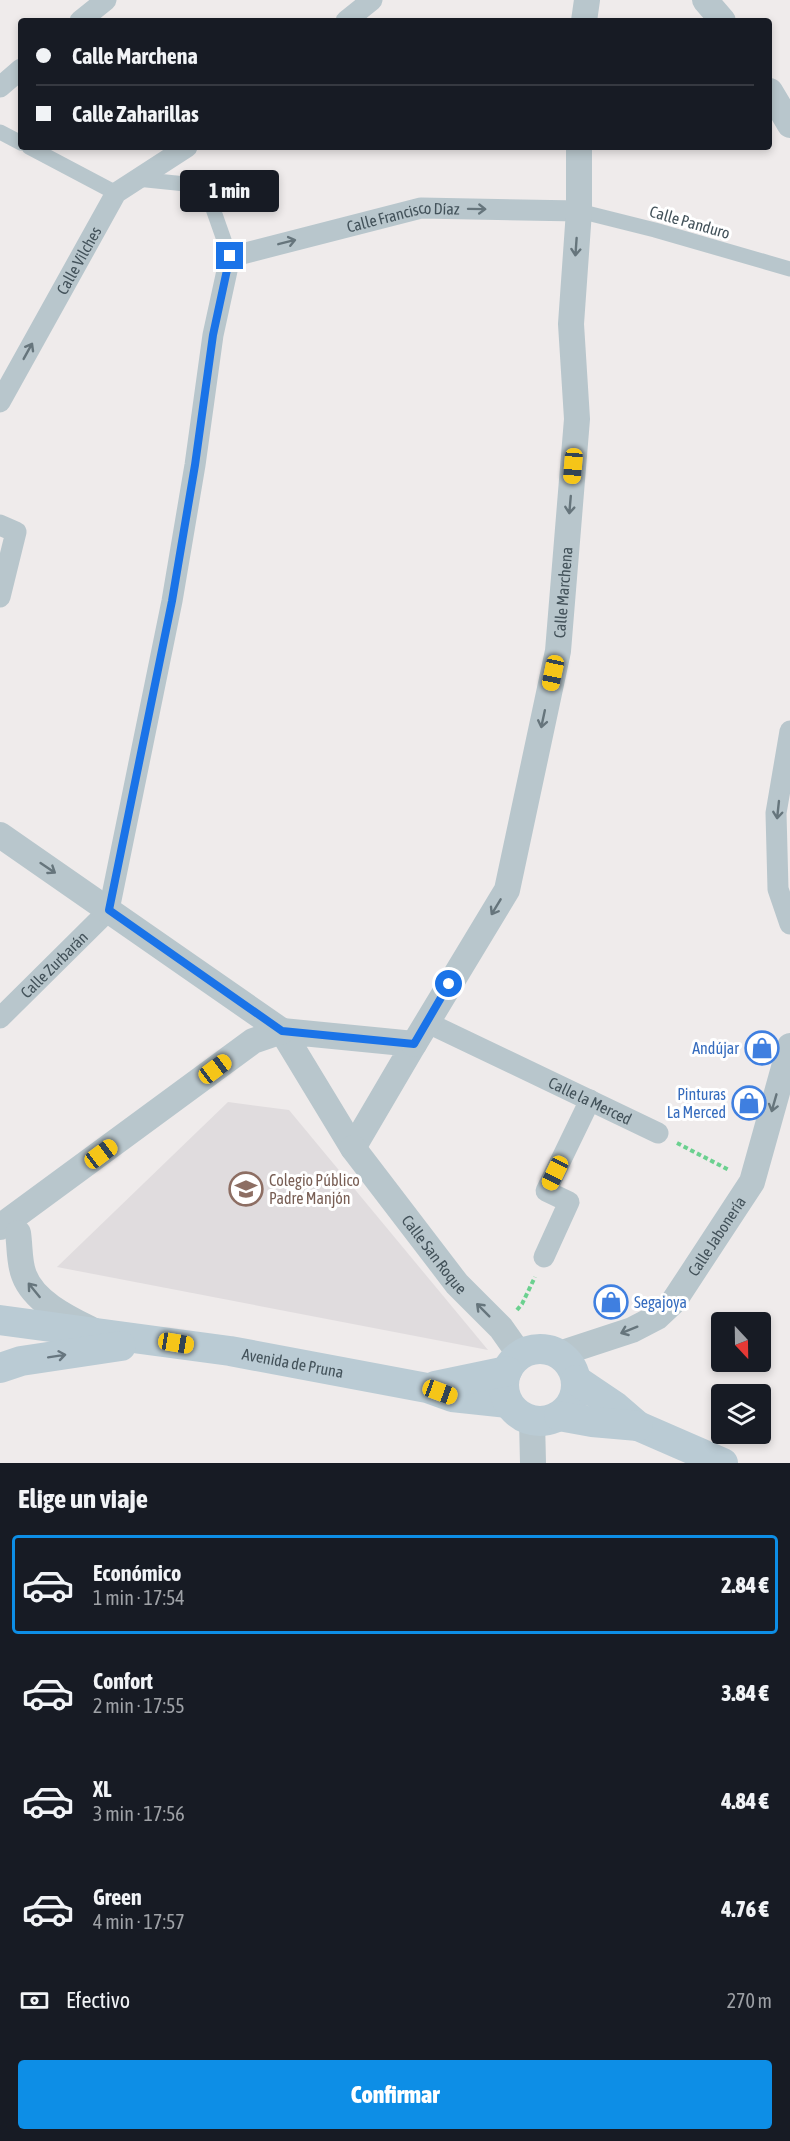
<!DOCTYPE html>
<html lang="es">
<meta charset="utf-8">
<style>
:root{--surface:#171b24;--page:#20242c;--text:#f1f3f6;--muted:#9ea1a6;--line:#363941;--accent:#0d8ee6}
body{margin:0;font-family:"Asap Condensed",sans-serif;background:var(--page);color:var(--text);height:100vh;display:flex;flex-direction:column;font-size:22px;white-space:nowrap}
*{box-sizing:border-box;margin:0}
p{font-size:20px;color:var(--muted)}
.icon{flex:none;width:33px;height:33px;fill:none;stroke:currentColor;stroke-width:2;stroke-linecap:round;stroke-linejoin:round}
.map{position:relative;height:1463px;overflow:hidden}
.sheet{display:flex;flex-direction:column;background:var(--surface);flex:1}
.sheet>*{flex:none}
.top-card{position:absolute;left:18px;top:18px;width:754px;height:132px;border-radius:6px;box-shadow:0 3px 9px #0003;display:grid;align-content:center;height:132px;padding:0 18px;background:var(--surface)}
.needle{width:39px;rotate:158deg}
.tools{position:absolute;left:711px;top:1312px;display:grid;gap:12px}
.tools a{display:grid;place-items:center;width:60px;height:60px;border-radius:6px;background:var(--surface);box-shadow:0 3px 9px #0003;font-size:30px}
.end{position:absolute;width:27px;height:27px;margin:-14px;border:8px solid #1a73e8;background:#fff;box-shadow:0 0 0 3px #fff}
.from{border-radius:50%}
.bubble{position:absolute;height:42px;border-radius:6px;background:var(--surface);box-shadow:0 3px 9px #0003;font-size:20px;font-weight:800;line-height:42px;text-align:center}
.car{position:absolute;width:18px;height:36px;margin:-18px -9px;border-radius:8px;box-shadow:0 0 4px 2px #0007;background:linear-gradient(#f5c518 24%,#345 0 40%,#f5c518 0 76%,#345 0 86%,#f5c518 0)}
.top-card b{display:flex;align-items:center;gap:21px;height:57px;font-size:22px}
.top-card b+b{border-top:2px solid var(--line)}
.top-card i{width:15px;height:15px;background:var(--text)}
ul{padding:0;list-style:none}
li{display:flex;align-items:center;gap:18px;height:99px;margin:0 12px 9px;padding:0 6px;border:3px solid transparent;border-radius:6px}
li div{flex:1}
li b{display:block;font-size:22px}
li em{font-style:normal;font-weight:800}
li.on{border-color:var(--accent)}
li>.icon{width:54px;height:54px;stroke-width:1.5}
h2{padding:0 18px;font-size:27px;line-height:72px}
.pay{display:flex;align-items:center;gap:15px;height:66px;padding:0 18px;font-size:22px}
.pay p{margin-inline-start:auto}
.button{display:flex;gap:12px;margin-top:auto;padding:12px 18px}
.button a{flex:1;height:69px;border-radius:6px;background:var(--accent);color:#fff;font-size:24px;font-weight:800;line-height:69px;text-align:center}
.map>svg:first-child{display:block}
.education{fill:#e0dcde}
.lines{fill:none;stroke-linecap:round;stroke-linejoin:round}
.path{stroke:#6bd08f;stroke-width:4;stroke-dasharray:4.5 3;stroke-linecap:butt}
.pedestrian{stroke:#b8c6cc;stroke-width:15}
.minor{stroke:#b8c6cc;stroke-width:21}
.tertiary{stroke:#b8c6cc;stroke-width:26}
.secondary{stroke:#bacbd4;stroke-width:30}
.oneway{stroke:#66757c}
.oneway2{stroke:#67767f}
.route{stroke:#1a73e8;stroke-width:8}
.labels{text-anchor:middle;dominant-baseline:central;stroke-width:6;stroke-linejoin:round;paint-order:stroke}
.street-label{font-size:16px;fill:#43525a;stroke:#fff}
.shop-label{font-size:16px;fill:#366cbe;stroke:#fff;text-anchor:end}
.education-label{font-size:16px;fill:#785e54;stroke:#fff;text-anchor:start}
</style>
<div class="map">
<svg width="790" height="1463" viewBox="0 0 790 1463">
<rect width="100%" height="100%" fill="#efebeb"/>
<!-- education -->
<polygon class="education" points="228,1102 289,1110 488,1350 57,1267"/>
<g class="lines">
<!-- path -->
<g class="path">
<polyline points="677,1143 729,1170"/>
<polyline points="517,1310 522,1304 535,1277"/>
</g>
<!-- pedestrian -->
<g class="pedestrian">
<polyline points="0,132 21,143"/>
<polyline points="29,147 116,193"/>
<polyline points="137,179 205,186 230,257"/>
<polyline points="579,211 655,230 790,269"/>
</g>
<!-- minor -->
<g class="minor">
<polyline points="80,21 106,0"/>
<polyline points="346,21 372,0"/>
<polyline points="0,87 21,69"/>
<path id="s1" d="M0,402L116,193L187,147"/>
<polyline points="0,525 16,532 0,597"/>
<polyline points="790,731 776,813 778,889 790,924"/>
<path id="s2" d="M0,1018L109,910L172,601L195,465L213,335L230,257L421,208L579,211"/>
<path id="s3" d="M426,1022L658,1133"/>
<polyline points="544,1257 569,1202 546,1191 590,1100"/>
</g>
<!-- tertiary -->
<g class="tertiary">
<polyline points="705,0 723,21"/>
<polyline points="584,21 587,0"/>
<polyline points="770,91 790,125"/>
<polyline points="0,835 282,1031"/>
<polygon points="282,1031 414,1044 353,1148"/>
<path id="s4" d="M414,1044L507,890L558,651L577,419L571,324L579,211V147"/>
<path id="s5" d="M353,1148L457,1284L501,1328L520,1355"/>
<polyline points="0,1227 253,1041 282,1031"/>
<path d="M18,1233C20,1246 19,1263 24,1275C34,1302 68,1318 92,1330"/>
<path id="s6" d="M559,1354L632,1330L657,1317L674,1301L752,1182L790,1046"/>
<polyline points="532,1420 533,1463"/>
</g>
<!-- secondary -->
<g class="secondary">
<path id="s7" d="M0,1320L230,1351L427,1388L452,1397L508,1403"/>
<circle cx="540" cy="1385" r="36"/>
<polyline points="0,1368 21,1361 121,1346"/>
<polyline points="576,1380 616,1407 638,1426 723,1463"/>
<polyline points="435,1386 507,1371"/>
<polyline points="559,1416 592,1422 638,1426"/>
</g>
</g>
<!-- one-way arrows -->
<defs><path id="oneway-shaft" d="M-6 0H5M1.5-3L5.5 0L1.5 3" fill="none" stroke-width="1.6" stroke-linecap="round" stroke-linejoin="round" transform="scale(1.5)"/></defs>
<g class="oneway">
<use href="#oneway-shaft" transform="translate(477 209) rotate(1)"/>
<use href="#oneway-shaft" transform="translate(287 242) rotate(-14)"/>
<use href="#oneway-shaft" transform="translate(576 247) rotate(94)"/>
<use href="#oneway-shaft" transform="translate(28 351) rotate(-61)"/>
<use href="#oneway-shaft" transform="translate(570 505) rotate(95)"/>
<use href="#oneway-shaft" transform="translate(543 719) rotate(102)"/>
<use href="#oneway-shaft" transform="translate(778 810) rotate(96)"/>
<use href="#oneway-shaft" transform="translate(48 868) rotate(34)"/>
<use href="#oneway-shaft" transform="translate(496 907) rotate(121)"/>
<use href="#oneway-shaft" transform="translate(774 1103) rotate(106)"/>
<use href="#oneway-shaft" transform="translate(34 1290) rotate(-129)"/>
<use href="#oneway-shaft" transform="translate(483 1310) rotate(-135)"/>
<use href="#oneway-shaft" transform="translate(629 1330) rotate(158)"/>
</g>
<use class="oneway2" href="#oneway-shaft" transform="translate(57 1356) rotate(-9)"/>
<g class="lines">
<!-- route -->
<polyline class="route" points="230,256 213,335 195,465 172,601 109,910 282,1031 414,1044 449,984"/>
</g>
<!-- icons -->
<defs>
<symbol id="shop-ring" viewBox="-11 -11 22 22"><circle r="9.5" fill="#fff" stroke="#3f7fe0" stroke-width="1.5"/><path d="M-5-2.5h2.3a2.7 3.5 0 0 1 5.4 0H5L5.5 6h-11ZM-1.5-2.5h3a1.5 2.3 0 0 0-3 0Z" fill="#3f7fe0"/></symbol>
<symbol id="school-ring" viewBox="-11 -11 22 22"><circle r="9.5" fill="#fff" stroke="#8d6e63" stroke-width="1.5"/><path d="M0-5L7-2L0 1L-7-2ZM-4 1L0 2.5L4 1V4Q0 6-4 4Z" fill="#8d6e63"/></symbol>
</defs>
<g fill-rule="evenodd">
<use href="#shop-ring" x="743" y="1029" width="38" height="38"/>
<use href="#shop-ring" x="730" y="1084" width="38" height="38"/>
<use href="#school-ring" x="227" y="1170" width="38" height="38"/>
<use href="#shop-ring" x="592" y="1283" width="38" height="38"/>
</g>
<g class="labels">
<!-- street labels -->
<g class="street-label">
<text stroke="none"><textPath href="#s2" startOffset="996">Calle Francisco Díaz</textPath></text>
<text transform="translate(690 222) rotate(16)">Calle Panduro</text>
<text stroke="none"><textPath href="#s1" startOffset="162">Calle Vilches</textPath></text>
<text stroke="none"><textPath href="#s4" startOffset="483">Calle Marchena</textPath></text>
<text stroke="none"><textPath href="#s2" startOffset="76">Calle Zurbarán</textPath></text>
<text stroke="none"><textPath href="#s3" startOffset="182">Calle la Merced</textPath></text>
<text stroke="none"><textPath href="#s6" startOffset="206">Calle Jabonería</textPath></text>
<text stroke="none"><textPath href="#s5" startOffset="134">Calle San Roque</textPath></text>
<text stroke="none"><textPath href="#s7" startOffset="296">Avenida de Pruna</textPath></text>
</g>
<!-- shop labels -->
<g class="shop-label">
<text x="739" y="1048">Andújar</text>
<text x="726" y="1094">Pinturas<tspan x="726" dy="18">La Merced</tspan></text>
<text x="634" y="1302" text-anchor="start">Segajoya</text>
</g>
<!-- education labels -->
<g class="education-label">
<text x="269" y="1180">Colegio Público<tspan x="269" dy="18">Padre Manjón</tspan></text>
</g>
</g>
</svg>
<div class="tools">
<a><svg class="needle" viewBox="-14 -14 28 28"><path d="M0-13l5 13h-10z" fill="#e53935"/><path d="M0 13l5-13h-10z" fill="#9ea1a6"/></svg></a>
<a><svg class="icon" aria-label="layers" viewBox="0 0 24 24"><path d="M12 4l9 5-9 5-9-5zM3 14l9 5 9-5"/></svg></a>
</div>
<i class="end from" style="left:449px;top:984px"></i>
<i class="end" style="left:230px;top:256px"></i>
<div class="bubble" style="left:180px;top:170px;width:99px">1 min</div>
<i class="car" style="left:573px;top:466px;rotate:185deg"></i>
<i class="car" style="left:553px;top:673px;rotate:192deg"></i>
<i class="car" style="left:215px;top:1069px;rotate:53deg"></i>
<i class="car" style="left:101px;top:1154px;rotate:53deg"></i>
<i class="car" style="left:555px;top:1173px;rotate:206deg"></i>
<i class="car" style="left:176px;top:1343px;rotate:99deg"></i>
<i class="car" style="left:440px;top:1392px;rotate:110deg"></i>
<div class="top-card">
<b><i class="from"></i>Calle Marchena</b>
<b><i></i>Calle Zaharillas</b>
</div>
</div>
<section class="sheet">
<h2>Elige un viaje</h2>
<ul>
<li class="on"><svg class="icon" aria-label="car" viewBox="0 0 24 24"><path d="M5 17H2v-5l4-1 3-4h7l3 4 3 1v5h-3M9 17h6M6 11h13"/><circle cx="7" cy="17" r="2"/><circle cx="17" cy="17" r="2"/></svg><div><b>Económico</b><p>1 min · 17:54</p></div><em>2.84 €</em></li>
<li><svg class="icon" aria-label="car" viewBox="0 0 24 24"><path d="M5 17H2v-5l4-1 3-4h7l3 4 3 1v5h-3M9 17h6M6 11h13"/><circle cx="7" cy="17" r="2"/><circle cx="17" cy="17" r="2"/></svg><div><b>Confort</b><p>2 min · 17:55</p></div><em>3.84 €</em></li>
<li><svg class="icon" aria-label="car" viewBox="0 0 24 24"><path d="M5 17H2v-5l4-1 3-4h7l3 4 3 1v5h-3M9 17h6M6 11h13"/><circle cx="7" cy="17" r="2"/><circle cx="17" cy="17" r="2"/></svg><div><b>XL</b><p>3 min · 17:56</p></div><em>4.84 €</em></li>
<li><svg class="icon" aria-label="car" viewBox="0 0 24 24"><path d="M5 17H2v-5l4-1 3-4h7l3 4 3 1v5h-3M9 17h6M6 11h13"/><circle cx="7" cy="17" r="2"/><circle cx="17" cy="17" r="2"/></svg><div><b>Green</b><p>4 min · 17:57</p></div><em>4.76 €</em></li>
</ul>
<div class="pay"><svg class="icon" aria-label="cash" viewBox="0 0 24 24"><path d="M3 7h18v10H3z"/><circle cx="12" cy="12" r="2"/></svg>Efectivo<p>270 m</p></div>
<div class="button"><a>Confirmar</a></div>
</section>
